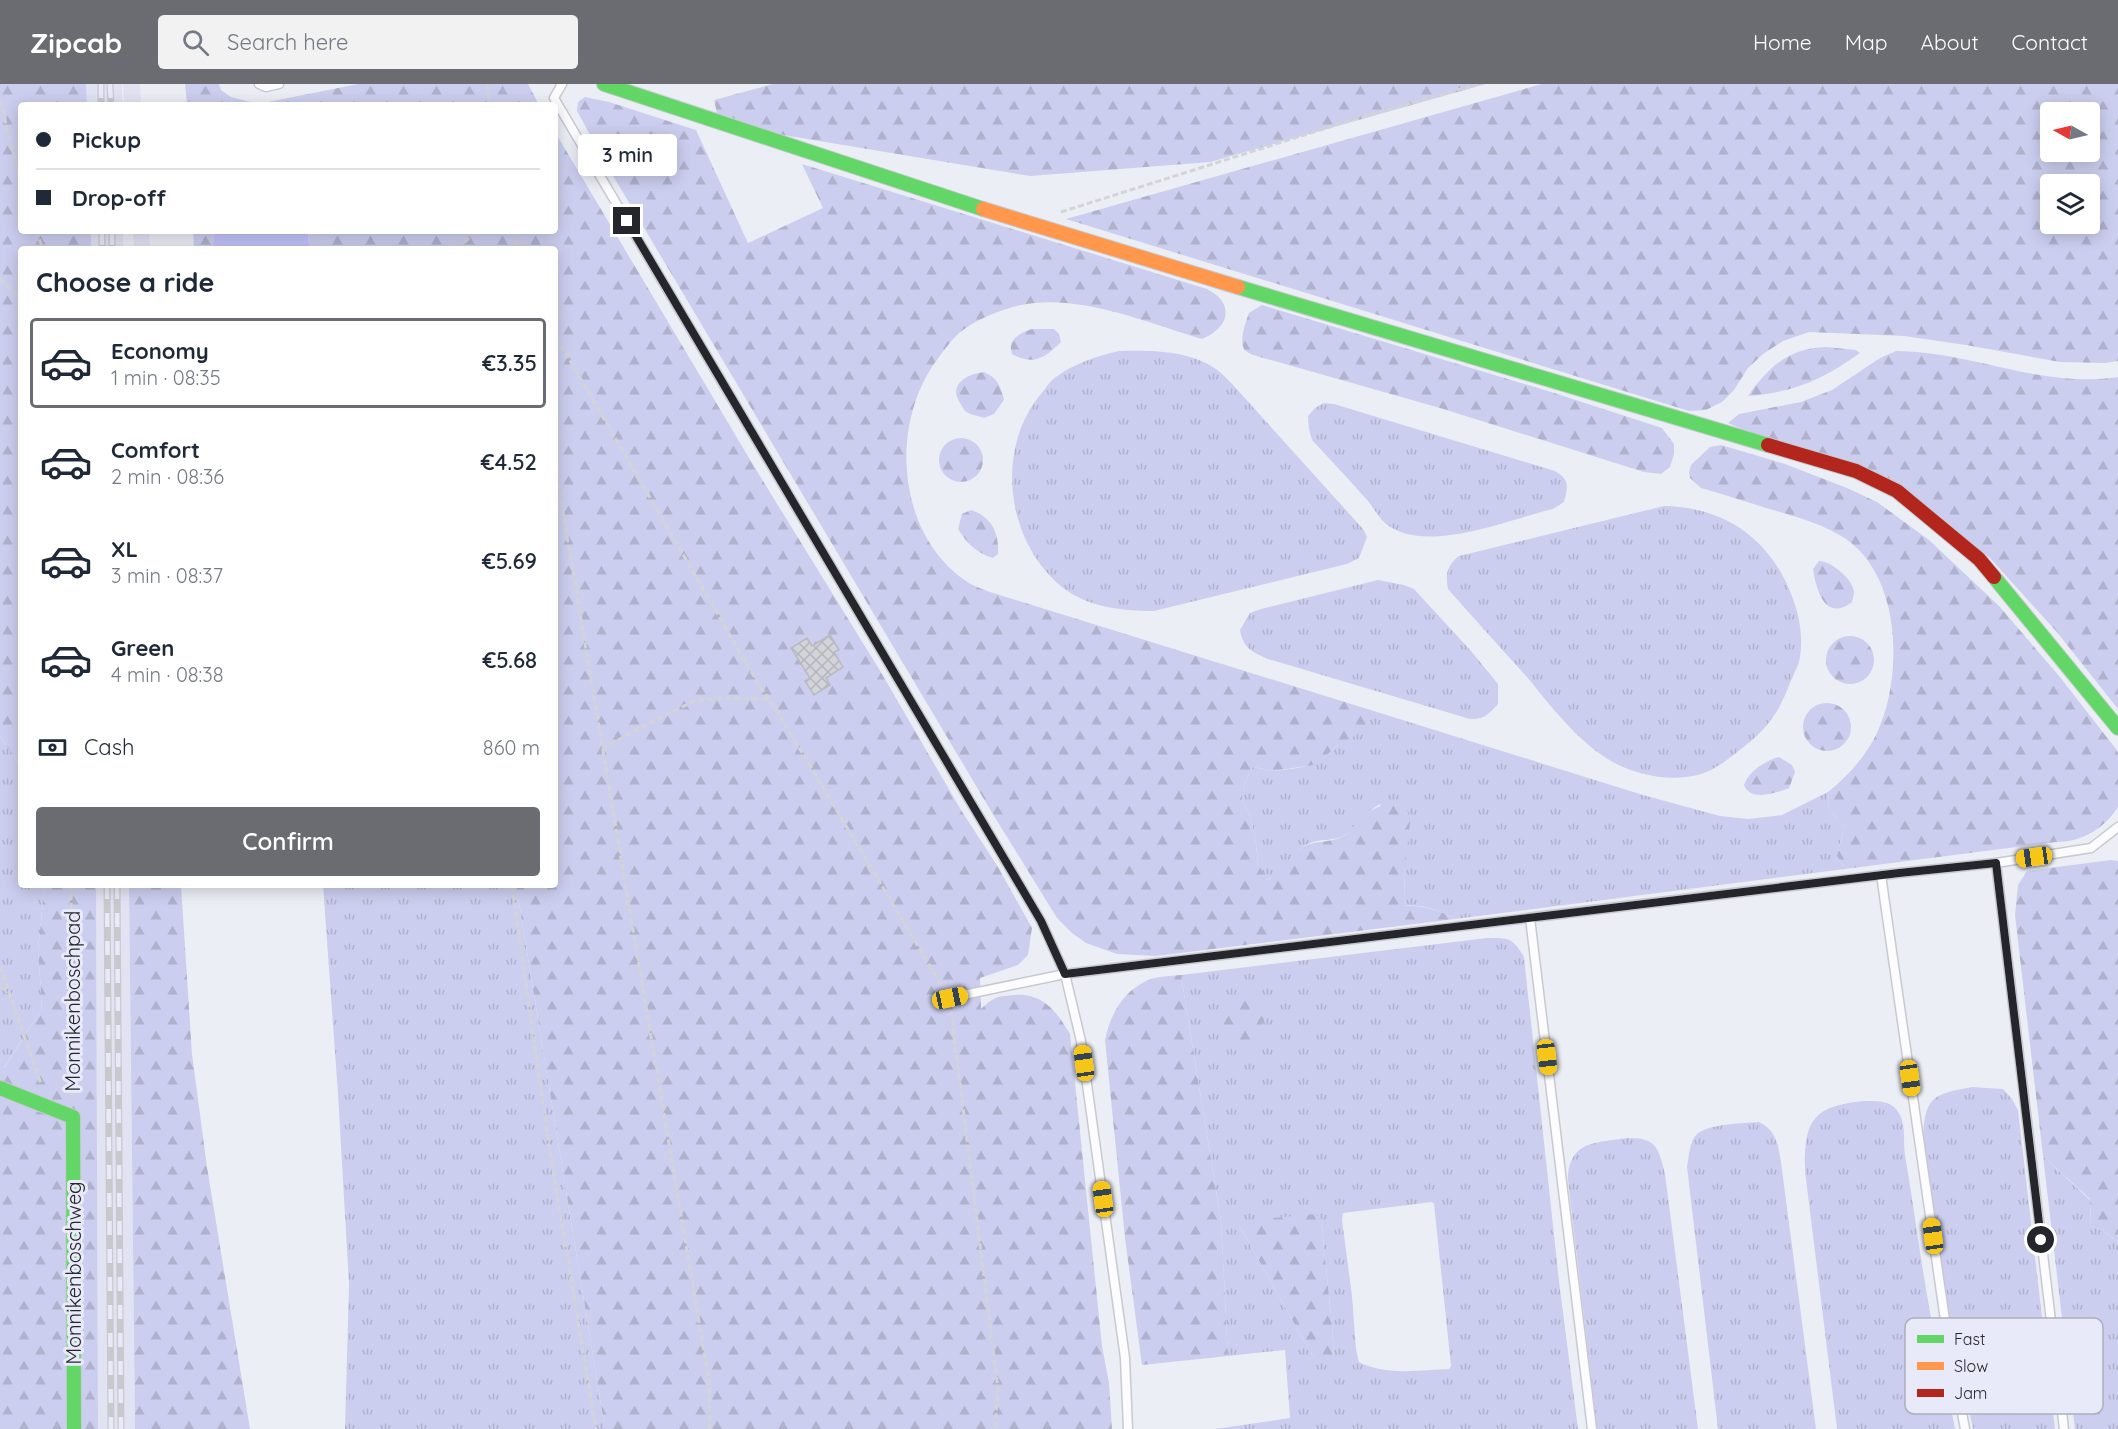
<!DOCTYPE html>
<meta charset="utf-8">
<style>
:root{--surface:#fff;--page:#f2f2f3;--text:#1f2937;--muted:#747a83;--line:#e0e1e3;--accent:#6b6c72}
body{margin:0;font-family:Quicksand,sans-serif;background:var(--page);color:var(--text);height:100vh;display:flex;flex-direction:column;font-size:22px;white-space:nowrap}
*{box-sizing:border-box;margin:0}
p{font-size:20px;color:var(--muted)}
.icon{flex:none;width:33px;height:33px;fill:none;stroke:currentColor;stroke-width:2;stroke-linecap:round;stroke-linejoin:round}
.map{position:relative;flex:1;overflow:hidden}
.sheet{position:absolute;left:18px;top:162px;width:540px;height:642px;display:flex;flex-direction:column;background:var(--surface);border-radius:6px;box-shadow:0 3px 15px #0003}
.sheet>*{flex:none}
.guide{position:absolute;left:18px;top:18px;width:540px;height:132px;border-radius:6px;box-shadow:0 3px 15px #0003;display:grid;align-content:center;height:132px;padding:0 18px;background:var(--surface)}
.needle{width:39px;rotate:278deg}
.fabs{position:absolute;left:2040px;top:18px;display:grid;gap:12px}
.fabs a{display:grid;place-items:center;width:60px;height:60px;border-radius:6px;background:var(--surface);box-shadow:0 3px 15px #0003;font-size:30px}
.end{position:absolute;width:27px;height:27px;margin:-14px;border:8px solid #25262b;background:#fff;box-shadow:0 0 0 3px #fff}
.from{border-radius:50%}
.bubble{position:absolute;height:42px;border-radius:6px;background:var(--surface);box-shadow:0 3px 15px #0003;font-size:20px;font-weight:600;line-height:42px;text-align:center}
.car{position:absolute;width:18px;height:36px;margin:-18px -9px;border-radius:8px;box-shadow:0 0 4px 2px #0007;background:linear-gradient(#f5c518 24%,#345 0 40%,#f5c518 0 76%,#345 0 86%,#f5c518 0)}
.guide b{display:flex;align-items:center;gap:21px;height:57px;font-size:22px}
.guide b+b{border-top:2px solid var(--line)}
.guide i{width:15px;height:15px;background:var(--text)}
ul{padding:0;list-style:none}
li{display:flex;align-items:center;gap:18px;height:90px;margin:0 12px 9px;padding:0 6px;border:3px solid transparent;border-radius:6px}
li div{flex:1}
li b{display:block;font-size:22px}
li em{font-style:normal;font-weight:600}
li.current{border-color:var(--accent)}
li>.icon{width:54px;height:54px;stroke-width:1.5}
h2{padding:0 18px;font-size:27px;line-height:72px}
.pay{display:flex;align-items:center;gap:15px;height:66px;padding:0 18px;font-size:22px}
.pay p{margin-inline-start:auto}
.cta{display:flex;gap:12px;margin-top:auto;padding:12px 18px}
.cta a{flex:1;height:69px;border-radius:6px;background:var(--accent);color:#fff;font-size:24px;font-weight:600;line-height:69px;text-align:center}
header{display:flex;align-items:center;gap:36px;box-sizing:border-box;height:84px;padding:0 30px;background:var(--accent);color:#fff}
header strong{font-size:28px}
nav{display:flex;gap:33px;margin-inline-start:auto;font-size:21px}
.search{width:420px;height:54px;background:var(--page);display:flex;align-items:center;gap:15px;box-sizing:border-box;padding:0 21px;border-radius:6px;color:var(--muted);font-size:22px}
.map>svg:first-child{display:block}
.built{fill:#e1e3f3}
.grass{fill:url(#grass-tufts);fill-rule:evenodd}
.forest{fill:url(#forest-firs);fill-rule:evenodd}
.water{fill:#c1c3fb}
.building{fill:url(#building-cross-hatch);stroke:#b9bac0;stroke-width:1.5}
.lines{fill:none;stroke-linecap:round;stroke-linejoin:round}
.lane-casing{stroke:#c8c9d0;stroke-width:11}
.fast-casing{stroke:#c8c9d0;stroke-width:16}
.slow-casing{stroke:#c8c9d0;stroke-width:16}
.jam-casing{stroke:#c8c9d0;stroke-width:16}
.path{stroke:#d4d4d7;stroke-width:3;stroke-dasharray:6 3;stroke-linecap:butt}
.lane{stroke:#fcfcfe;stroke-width:8}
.fast{stroke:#63d668;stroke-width:14}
.slow{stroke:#ff974d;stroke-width:14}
.jam{stroke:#b3261e;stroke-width:14}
.rail-casing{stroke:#c8c9cc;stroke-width:7}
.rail{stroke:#e9eaf9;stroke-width:4.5;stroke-dasharray:14;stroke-linecap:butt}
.route{stroke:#25262b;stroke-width:8}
.labels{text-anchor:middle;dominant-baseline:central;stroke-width:6;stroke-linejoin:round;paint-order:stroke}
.street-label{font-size:20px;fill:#25262b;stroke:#e9eaf9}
.key{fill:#e9eaf9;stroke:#aeafbb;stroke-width:1.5}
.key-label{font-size:16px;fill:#25262b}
</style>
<header>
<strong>Zipcab</strong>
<div class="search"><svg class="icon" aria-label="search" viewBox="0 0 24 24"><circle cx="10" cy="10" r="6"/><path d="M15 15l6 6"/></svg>Search here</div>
<nav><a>Home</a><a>Map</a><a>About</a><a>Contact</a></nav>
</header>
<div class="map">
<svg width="2118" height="1345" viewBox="0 0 2118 1345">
<defs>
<pattern id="grass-tufts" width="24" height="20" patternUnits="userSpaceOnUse" patternTransform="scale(1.5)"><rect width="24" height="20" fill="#ccceef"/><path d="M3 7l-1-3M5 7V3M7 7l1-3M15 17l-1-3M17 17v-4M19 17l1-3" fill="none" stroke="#afb1cd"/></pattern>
<pattern id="forest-firs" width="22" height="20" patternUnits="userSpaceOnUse" patternTransform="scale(1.5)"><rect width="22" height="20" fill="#ccceef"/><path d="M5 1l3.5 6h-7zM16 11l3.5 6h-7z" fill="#afb1cd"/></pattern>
<pattern id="building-cross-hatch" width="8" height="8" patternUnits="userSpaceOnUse" patternTransform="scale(1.5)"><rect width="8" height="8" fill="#d3d4da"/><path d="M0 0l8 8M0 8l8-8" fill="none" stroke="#b5b6bb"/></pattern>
</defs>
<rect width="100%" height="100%" fill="#eceef6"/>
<!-- built -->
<g class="built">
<polygon points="86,0 122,0 122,21 87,21"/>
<polygon points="123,0 140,0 141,21 124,21"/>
<rect x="91" y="147" width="32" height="18"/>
<polygon points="133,147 149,147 150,165 134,165"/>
<polygon points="96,801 129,801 135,1345 98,1345"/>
</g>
<!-- grass -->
<g class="grass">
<path d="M1119,267C1151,266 1189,266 1216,285C1223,290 1228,296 1234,302L1363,445L1367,453L1359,474L1347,480L1154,527C1125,527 1091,524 1066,506C1007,462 993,367 1041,310C1046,304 1050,297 1056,293C1075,279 1097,272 1119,267Z"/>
<path d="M1324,319L1334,320L1555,387C1570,396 1568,402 1564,418L1553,425C1509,435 1424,472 1385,439C1378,433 1374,424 1368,417C1350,397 1331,376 1312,356L1309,345L1308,332L1315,324Z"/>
<path d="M1664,422C1726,423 1772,456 1793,515C1800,534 1803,554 1800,573C1799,580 1795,588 1792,594C1778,631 1768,645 1736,669C1726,677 1714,686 1701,690C1671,699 1632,691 1606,674C1575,654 1550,621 1527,593C1501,564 1474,535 1448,505C1445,491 1447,481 1459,472Z"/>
<path d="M1378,496L1404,501L1414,505L1471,567L1498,600V620C1489,630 1484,636 1470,635L1268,575C1252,568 1243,564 1240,546L1250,529L1261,525Z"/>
<path d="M1377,628L1643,711L1720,732L1748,735L1782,731L1828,708L1829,725L1844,743L1837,772L1845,785L1455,835C1437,826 1424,820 1404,822L1405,783L1380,720C1366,728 1358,743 1345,751C1334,758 1319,754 1308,760C1297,765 1292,774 1286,783C1281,790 1274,793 1266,796L1258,779L1256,759L1251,735L1242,714L1244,701L1253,683L1274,687L1284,686L1303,683L1324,674L1336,662L1355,651Z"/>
<polygon points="0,652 21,683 21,801 45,801 38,865 42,925 3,985 0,983"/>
<polygon points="323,801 516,801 605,1345 345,1345 349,1200 338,1010"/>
<path d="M1487,854C1509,854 1512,853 1524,873L1559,1197L1578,1345H1215L1290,1334L1285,1266L1228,1272L1221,1137L1181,891ZM1432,1118L1434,1120L1451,1282L1449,1285C1420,1286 1386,1292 1359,1278L1356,1265L1352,1212L1342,1136L1343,1129ZM1321,1134L1332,1242L1334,1274L1313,1273L1239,1141Z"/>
<path d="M1972,1003L2003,1005L2012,1015L2018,1026L2055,1345H1973L1947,1221L1923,1056C1924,1013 1933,1010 1972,1003Z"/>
<path d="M1864,1017C1878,1017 1893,1016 1900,1031C1906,1043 1903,1058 1905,1071C1913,1118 1919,1164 1927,1211C1934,1256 1947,1300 1955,1345H1837L1805,1087C1804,1036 1813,1022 1864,1017Z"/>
<path d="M1759,1038C1776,1046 1778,1060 1781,1078L1816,1345H1718L1687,1083C1689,1073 1689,1058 1697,1050C1708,1040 1745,1039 1759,1038Z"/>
<path d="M1627,1054C1656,1053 1659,1064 1665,1090L1698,1345H1597L1568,1096C1569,1056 1596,1059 1627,1054Z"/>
<polygon points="2043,1072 2090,1116 2091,1142 2103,1146 2118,1159 2118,1345 2075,1345"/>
</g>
<!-- forest -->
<g class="forest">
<polygon points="0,0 86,0 87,21 21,21 21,147 91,147 91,165 21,165 21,683 0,652"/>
<polygon points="185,0 219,0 221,6 231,13 258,20 358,0 528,0 539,21 187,21"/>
<polygon points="773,0 1486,0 1210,78 1030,92 783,51 717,29 714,16"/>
<path d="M1542,0H2118V277L2105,279L2060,278L1966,261L1904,252L1809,248L1783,257L1763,270L1748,284L1734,306L1722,318L1706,326L1689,327L1066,135ZM2050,28H2090V68H2050ZM2050,100H2090V140H2050Z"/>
<path d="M585,13L609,18L696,46L748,159L823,124L802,80L1207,205C1212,208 1219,212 1222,217C1233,235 1217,249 1202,255C1148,239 1078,209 1021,221C1003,225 979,234 963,246C952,254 942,269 934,280C889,345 898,454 969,499C976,503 983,505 990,508L1377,628L1356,651L1336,662L1324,674L1313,681L1274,687L1253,683L1244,701L1242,714L1251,735L1256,759L1258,779L1267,796C1288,786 1284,777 1300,765C1313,755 1329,760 1344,752C1349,749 1353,743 1357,739C1371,725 1381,718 1401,719L1407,724L1410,738L1405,783L1404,822C1424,821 1437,826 1455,835L1156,872L1117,870L1086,859L1072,849L1057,834L994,732L606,80L577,27L578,18Z"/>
<path d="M555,48L755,384L879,585L961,726L998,783L1032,844L1028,871L1018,881L980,894L981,925C984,922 988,918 992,916C999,911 1007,912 1015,911C1043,909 1057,928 1070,950L1102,1262L1109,1299L1112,1345H605L516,801H555V165H309L308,147H555Z"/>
<polygon points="193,147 215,147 212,165 194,165"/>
<path d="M1262,221L1551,308L1662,344L1674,360V370L1670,383L1661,390L1644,388L1440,324L1253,271C1250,269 1246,268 1244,265C1239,256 1246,237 1249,229Z"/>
<path d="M1032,245H1054L1059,250L1061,258C1045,274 1033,282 1012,270C1007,255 1020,249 1032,245Z"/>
<path d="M1826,263L1856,266L1860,269C1822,296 1795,308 1748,312C1768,283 1789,264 1826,263Z"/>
<path d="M1896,267C1970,267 2043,305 2118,293V625L2056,547L1990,474L1924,422L1728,339L1739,330L1801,318L1832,306L1880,274Z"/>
<path d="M984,288C998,294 1001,303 1004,316L994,330L984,334C979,332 970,331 965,327C963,325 962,322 960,319C948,300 967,290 984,288Z"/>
<circle cx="961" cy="376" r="22"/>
<path d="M1721,361L1785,380L1847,404L1877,418L1929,456L1999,522L2059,592L2116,665L2118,669V723C2104,745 2082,758 2056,758L1845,785L1837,772L1844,743L1829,725L1828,708C1848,692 1866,672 1877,649C1903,593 1902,494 1846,455C1822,439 1793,432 1766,424C1744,417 1723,410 1701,404L1690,394L1689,388L1691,381L1710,363Z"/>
<path d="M971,426C992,433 999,449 998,470L993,474C976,469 967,459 958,445L962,430Z"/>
<path d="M1819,477C1831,477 1853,495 1854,508C1854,512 1852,515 1852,518C1825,539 1816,505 1813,485Z"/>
<circle cx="1850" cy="576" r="24"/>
<circle cx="1827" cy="643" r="24"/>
<path d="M1779,673L1792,681L1795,688L1789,704C1777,709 1750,718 1744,701C1748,688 1766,676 1779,673Z"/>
<polygon points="2111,776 2118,777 2118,1159 2103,1146 2091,1142 2090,1115 2043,1072 2015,831 2018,801 2027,787"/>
<polygon points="45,801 96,801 98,1345 0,1345 0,983 4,984 42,925 38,865"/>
<polygon points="129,801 181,801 192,970 207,1083 250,1345 135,1345"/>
<path d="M1181,891L1221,1137L1228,1272L1142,1281L1125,1154L1105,956C1110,931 1123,907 1148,896C1158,892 1171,892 1181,891Z"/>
<path d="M1245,909L1267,926C1263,943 1253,964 1233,967C1223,954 1217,927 1232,916C1235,913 1241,911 1245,909Z"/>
<polygon points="1315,1130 1321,1134 1332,1242 1334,1274 1325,1278 1313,1273 1239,1141 1240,1137"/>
</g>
<!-- water -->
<polygon class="water" points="215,147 308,147 309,165 212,165"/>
<!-- building -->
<polygon class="building" points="830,551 839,566 834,568 843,583 826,594 830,601 814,611 805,597 810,594 791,564 807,554 812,562"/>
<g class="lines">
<defs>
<g id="lane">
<polyline points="259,0 266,3 279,0"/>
<polyline points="562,0 554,14 1041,837 1065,890 1081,957 1125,1274 1128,1345"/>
<polyline points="1996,779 2064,1345"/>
<polyline points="1881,791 1946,1243 1965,1345"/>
<polyline points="1530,834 1592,1345"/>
<polyline points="949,914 1065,890 1899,789 1996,779 2091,764 2118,743"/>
</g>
<g id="fast">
<polyline points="604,0 983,125"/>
<polyline points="1238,203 1768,361"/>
<polyline points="1994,493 2118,644"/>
<polyline points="0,1004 73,1033 74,1345"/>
</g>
<polyline id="slow" points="983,125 1238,203"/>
<polyline id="jam" points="1768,361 1856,387 1897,407 1979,475 1994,493"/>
</defs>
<!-- lane casing -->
<use href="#lane" class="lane-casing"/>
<!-- fast casing -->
<use href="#fast" class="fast-casing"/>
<!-- slow casing -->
<use href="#slow" class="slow-casing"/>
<!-- jam casing -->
<use href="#jam" class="jam-casing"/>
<!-- path -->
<g class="path">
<polyline points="487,0 490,21"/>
<polyline points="0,16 21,99"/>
<polyline points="1061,128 1339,40 1478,0"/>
<polyline points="36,147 43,165"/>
<polyline points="513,147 517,165"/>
<polyline points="459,165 475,147"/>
<polyline points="0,195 21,214"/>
<polyline points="555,254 568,273 759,601 776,625 943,904"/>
<polyline points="555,381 709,1298 710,1345"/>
<polyline points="602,665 640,644 694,617 721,614 768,615"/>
<polyline points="71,801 72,1013"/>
<polyline points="512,801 549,1062 596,1345"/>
<polyline points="0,882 41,1000"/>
<polyline points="0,903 9,908"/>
<polyline points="951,927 998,1305 995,1345"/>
</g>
<!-- lane -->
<use href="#lane" class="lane"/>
<!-- fast -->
<use href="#fast" class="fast"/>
<!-- slow -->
<use href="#slow" class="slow"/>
<!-- jam -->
<use href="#jam" class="jam"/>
<defs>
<g id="rail">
<polyline points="101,0 101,21"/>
<polyline points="110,0 111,21"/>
<polyline points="102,147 102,165"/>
<polyline points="112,147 112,165"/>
<polyline points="107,801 111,1345"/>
<polyline points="117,801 121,1345"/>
</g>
</defs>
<!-- rail casing -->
<use href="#rail" class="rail-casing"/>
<!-- rail -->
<use href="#rail" class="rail"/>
</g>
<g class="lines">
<!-- route -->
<polyline class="route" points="627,137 1041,837 1065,890 1899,789 1996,779 2041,1156"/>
</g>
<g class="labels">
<!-- street labels -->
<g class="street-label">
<text transform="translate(72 917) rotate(-90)">Monnikenboschpad</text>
<text transform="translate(73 1189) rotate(-90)">Monnikenboschweg</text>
</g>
</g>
<!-- legend -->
<rect x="1905" y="1234" width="198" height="96" rx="9" class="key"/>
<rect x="1917" y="1251" width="27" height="8" fill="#63d668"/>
<rect x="1917" y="1278" width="27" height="8" fill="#ff974d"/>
<rect x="1917" y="1305" width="27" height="8" fill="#b3261e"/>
<g class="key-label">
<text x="1954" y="1261">Fast</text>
<text x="1954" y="1288">Slow</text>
<text x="1954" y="1315">Jam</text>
</g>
</svg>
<div class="fabs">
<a><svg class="needle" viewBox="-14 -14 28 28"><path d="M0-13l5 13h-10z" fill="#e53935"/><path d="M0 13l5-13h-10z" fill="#747a83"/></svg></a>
<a><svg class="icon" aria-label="layers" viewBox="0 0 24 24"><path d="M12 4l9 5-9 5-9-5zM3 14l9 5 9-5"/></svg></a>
</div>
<i class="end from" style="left:2041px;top:1156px"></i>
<i class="end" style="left:627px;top:137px"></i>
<div class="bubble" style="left:578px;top:50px;width:99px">3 min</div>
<i class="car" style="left:2034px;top:773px;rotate:262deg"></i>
<i class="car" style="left:950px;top:914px;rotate:78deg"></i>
<i class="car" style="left:1547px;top:973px;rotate:173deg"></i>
<i class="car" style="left:1084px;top:979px;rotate:352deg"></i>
<i class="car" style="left:1910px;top:994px;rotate:172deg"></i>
<i class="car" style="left:1103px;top:1115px;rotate:352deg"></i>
<i class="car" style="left:1933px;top:1152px;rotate:352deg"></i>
<div class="guide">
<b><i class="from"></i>Pickup</b>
<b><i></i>Drop-off</b>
</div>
<section class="sheet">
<h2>Choose a ride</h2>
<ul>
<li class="current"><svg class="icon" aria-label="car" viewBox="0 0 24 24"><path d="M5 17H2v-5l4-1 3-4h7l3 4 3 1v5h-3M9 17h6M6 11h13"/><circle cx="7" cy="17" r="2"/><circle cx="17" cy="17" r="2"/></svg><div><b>Economy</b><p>1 min · 08:35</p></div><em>€3.35</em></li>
<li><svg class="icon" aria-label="car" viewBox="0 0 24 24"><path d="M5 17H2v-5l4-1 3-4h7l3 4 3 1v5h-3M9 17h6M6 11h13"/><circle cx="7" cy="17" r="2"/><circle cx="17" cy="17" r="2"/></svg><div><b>Comfort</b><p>2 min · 08:36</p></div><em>€4.52</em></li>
<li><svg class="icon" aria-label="car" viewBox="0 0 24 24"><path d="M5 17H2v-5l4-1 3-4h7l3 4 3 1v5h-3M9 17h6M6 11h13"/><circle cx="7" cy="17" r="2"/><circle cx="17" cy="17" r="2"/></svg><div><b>XL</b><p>3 min · 08:37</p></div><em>€5.69</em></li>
<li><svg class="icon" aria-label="car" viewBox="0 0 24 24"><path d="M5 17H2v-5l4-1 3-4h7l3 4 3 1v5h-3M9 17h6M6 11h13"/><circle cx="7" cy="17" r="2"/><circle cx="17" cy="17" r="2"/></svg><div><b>Green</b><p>4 min · 08:38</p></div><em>€5.68</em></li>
</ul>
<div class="pay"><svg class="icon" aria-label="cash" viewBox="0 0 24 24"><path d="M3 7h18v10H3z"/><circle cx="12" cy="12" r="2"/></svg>Cash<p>860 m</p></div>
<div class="cta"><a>Confirm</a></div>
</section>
</div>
